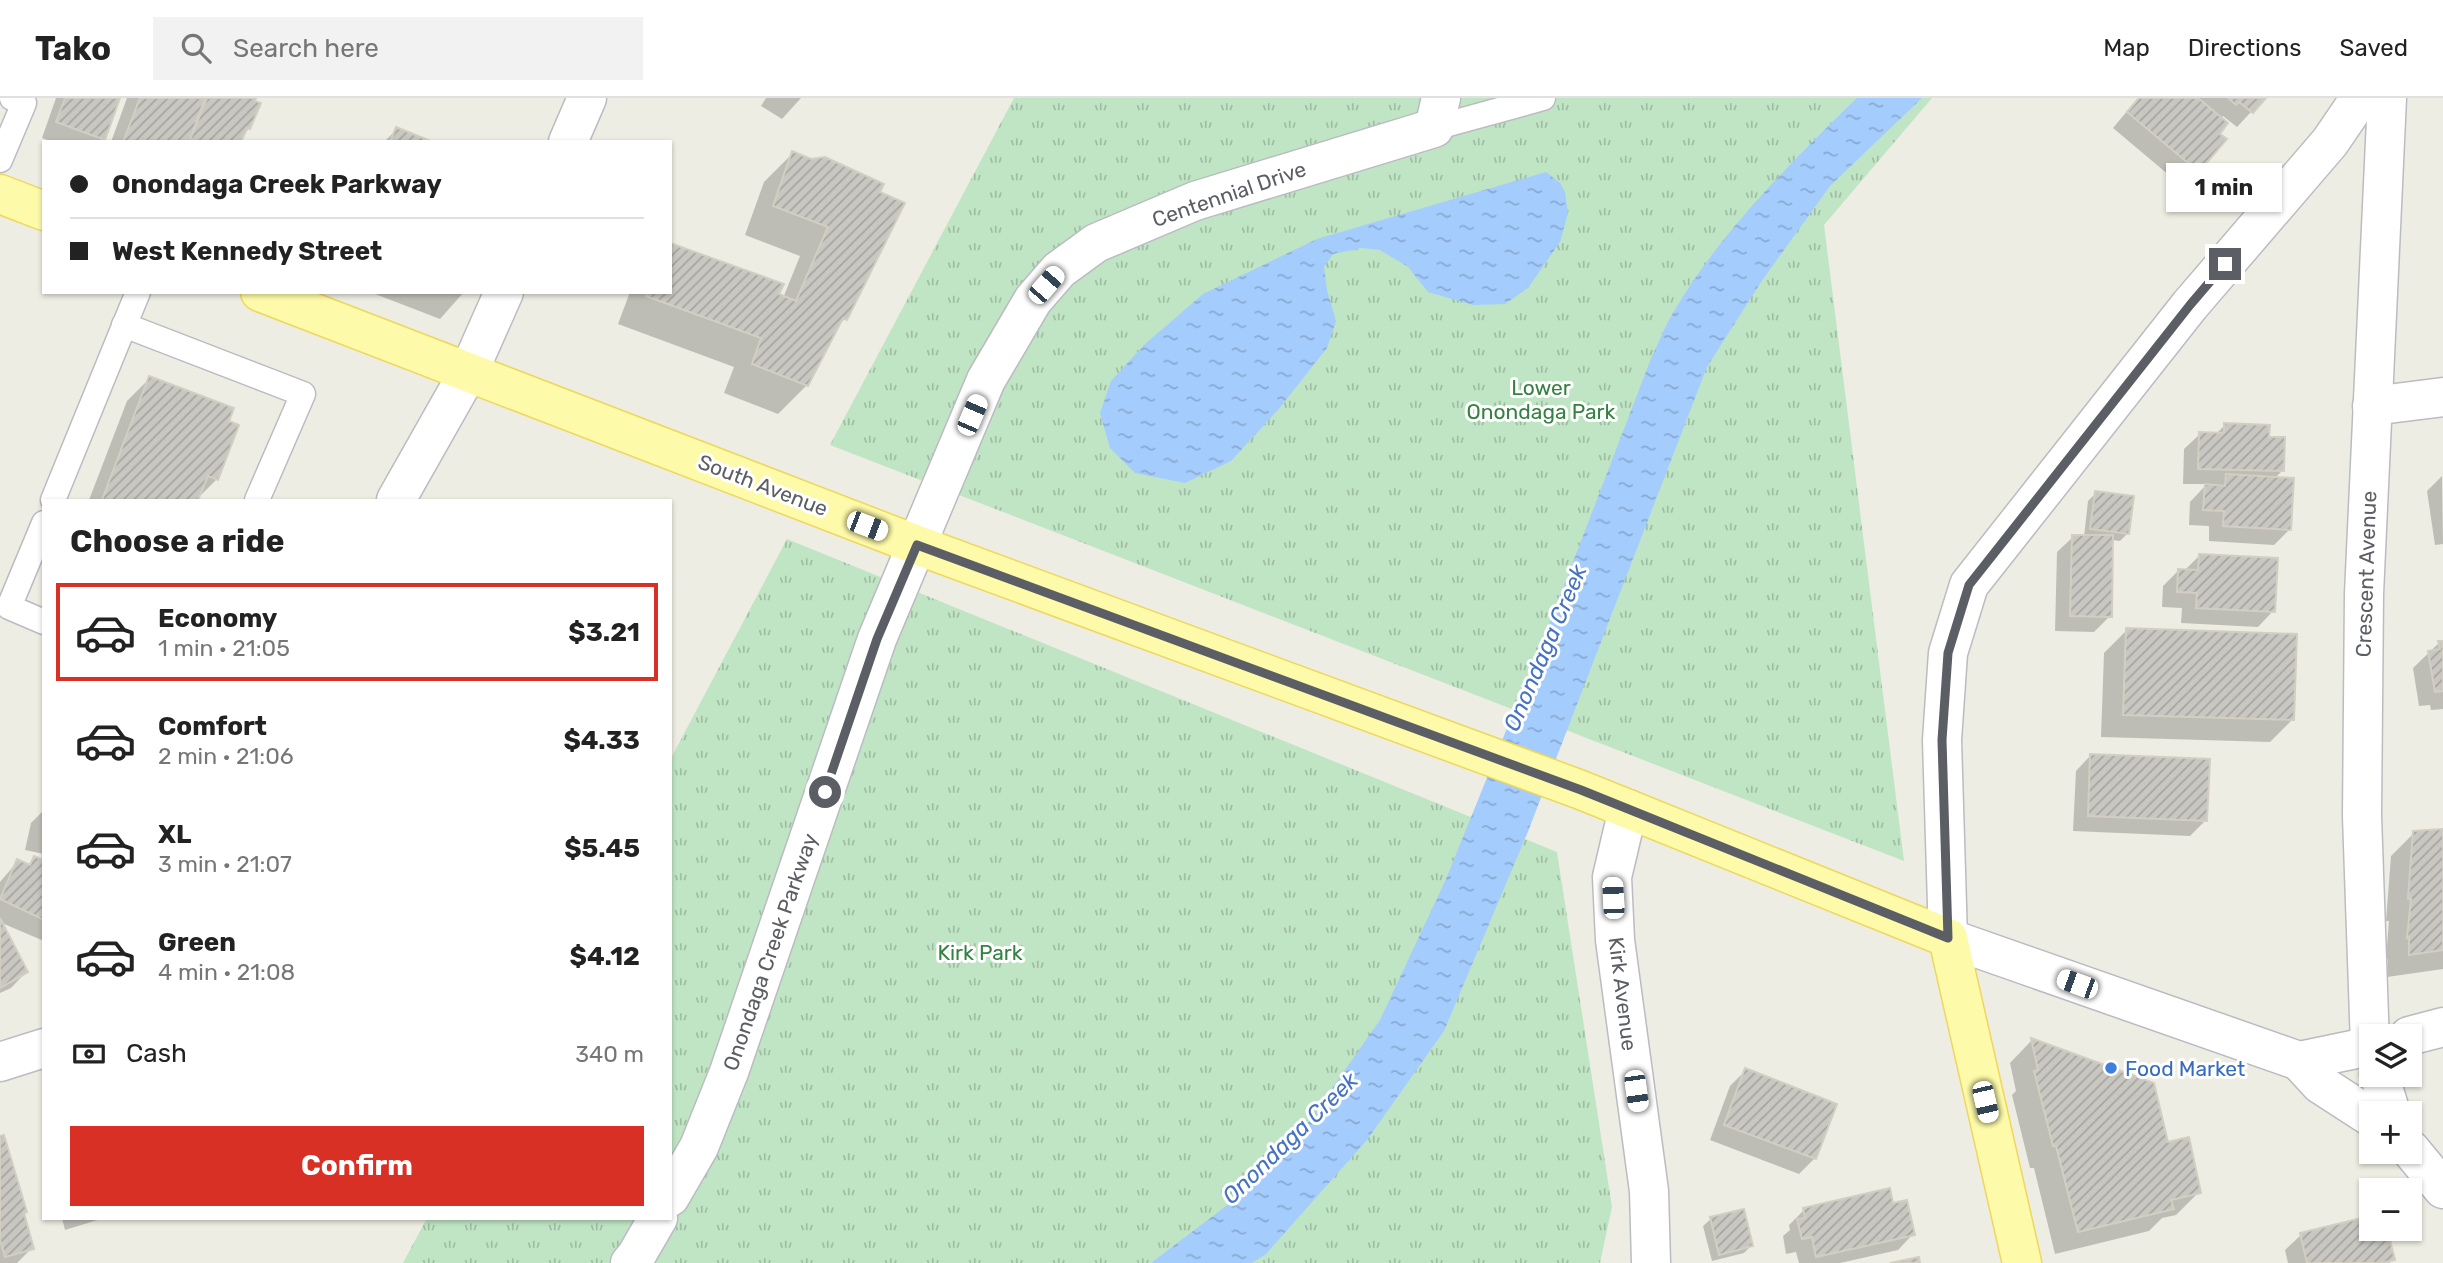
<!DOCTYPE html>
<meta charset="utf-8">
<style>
:root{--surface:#fff;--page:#f2f2f2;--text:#222;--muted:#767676;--line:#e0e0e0;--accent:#d93025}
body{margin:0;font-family:Rubik,sans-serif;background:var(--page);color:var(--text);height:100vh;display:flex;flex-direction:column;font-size:26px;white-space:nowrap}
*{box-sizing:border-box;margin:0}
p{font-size:23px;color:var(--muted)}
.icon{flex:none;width:38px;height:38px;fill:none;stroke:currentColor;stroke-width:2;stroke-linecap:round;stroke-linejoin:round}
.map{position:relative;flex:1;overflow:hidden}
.drawer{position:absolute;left:42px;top:401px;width:630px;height:721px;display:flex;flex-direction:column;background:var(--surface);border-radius:0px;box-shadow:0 2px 5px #0004}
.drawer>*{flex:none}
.top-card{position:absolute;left:42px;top:42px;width:630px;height:154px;border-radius:0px;box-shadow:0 2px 5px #0004;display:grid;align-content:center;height:154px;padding:0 28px;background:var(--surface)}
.tools{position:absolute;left:2359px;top:926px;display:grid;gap:14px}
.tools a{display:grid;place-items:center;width:63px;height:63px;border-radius:0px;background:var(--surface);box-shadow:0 2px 5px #0004;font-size:35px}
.end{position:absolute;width:32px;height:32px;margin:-16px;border:9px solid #5b5e64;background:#fff;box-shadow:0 0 0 4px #fff}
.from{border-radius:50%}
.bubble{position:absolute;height:49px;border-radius:0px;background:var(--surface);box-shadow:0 2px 5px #0004;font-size:23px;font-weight:700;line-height:49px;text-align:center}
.car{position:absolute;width:21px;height:42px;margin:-21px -10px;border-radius:9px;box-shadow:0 0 5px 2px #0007;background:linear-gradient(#fff 24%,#345 0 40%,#fff 0 76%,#345 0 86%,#fff 0)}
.top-card b{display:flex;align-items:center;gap:24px;height:66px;font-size:26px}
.top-card b+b{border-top:2px solid var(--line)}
.top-card i{width:18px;height:18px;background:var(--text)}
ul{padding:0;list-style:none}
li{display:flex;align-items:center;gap:21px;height:98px;margin:0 14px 10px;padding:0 14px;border:4px solid transparent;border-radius:0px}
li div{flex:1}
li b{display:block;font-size:26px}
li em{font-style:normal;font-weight:700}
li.current{border-color:var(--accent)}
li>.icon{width:63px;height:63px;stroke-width:1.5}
h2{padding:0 28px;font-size:32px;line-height:84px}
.pay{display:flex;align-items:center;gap:18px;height:77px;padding:0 28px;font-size:26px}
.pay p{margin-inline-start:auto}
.action{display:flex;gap:14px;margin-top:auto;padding:14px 28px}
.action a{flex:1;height:80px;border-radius:0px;background:var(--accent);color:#fff;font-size:28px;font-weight:700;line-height:80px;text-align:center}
header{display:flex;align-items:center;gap:42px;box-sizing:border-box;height:98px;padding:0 35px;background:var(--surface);border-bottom:2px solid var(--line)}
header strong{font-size:33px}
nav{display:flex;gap:38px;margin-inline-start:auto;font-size:24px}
.search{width:490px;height:63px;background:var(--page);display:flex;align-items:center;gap:18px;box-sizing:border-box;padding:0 24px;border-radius:0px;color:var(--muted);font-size:26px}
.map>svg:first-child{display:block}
.grass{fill:url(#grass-tufts)}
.water{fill:url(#water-ripples)}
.shadow{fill:#0003}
.building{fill:url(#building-hatch);stroke:#d2cfc2;stroke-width:2}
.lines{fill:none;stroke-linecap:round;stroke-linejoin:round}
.lane-casing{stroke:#bbbcc2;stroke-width:27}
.street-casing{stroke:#bbbcc2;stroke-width:41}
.secondary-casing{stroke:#b9bbc1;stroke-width:41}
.primary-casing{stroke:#efd75b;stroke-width:41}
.lane{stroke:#fff;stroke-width:24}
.street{stroke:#fff;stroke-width:38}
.secondary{stroke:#fff;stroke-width:38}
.primary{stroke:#fdfaa9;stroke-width:38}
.route{stroke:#5b5e64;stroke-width:9}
.shop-dot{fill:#3f7fe0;stroke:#fff;stroke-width:2.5}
.labels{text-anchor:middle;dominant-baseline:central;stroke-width:6;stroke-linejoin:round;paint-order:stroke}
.street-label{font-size:21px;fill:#5b5e64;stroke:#fff}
.park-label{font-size:21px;fill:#358141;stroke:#fff}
.shop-label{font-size:21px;fill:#366cbe;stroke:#fff;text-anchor:start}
.water-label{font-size:23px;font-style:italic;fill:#4673c1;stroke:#fff}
</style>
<header>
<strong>Tako</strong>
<div class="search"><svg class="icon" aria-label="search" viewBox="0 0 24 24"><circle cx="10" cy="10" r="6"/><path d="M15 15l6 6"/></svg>Search here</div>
<nav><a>Map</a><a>Directions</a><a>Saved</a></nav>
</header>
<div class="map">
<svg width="2443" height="1165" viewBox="0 0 2443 1165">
<defs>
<pattern id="grass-tufts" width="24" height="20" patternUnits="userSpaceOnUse" patternTransform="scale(1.75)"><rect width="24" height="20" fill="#c0e5c4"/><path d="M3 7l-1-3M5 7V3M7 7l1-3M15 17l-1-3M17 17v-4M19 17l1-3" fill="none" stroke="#9fbda3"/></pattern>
<pattern id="water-ripples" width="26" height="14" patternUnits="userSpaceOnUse" patternTransform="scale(1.75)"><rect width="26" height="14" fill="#a4ccfd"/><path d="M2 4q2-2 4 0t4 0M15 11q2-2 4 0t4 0" fill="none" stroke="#89a9d0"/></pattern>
<pattern id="building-hatch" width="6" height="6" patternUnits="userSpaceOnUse" patternTransform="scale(1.75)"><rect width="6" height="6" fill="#c9c7c1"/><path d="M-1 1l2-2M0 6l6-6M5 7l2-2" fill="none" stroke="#a6a5a0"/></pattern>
</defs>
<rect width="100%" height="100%" fill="#eeede3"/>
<!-- grass -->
<g class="grass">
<polygon points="1014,0 1932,0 1824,127 1904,763 830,347"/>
<polygon points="787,441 1557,754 1612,1109 1600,1165 403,1165 427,1120 670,1120 670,662"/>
</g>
<!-- water -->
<g class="water">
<path d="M1857,0H1922L1830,88L1761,184L1707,269L1527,736L1444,933L1367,1042L1266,1156L1252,1165H1151L1226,1108L1291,1049L1380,922L1446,781L1548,529L1652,258C1659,244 1665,228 1673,215C1717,138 1793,62 1857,0Z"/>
<polygon points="1546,74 1560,85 1565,94 1568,115 1560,144 1528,190 1505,206 1473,207 1428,194 1408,169 1380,152 1362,150 1333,156 1324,169 1327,192 1336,223 1327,250 1278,312 1231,363 1185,385 1135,375 1110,350 1100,315 1111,283 1144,247 1203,196 1317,141"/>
</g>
<!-- shadow -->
<g class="shadow">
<polygon points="56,0 118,0 103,41 101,44 53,44 42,40"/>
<polygon points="127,0 255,0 249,30 240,44 111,44"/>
<polygon points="766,0 801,0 782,21 761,8"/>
<polygon points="2138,0 2264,0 2237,29 2223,18 2220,21 2202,68 2187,84 2181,78 2176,83 2113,30"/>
<polygon points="396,32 428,44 384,44"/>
<polygon points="793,55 811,63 825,61 845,221 836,229 807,287 778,316 724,295 734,269 618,226 630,194 777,197 783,200 800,158 745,137 764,84"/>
<polygon points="370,194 464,194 440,221"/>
<polygon points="150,280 227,324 217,381 196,402 89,402 127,303"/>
<polygon points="2225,327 2267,341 2282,373 2274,381 2290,431 2274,447 2209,443 2209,428 2189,427 2190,404 2207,386 2183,386 2184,351 2200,336 2216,336"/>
<polygon points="2442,378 2443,446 2435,447 2427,393"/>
<polygon points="2096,395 2128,435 2120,443 2112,442 2110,518 2094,534 2055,533 2057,454 2073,439 2084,439 2088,403"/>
<polygon points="2199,458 2273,513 2258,529 2181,525 2182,510 2162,509 2163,488 2178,473 2184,473"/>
<polygon points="2127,532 2293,621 2270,644 2101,639 2104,555"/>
<polygon points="2443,544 2443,611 2431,612 2430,607 2419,608 2413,570 2439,545"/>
<polygon points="2091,657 2206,722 2190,738 2073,733 2076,673"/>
<polygon points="44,712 44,756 25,752 31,725"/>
<polygon points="2443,732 2443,871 2387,879 2388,861 2386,861 2389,823 2386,823 2391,758 2414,735"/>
<polygon points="35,760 44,764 44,843 4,826 3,831 26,874 11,890 0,895 0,784 18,763 27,768"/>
<polygon points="2032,942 2167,1046 2199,1094 2176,1117 2162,1120 2149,1133 2055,1156 2034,1070 2030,1070 2012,997 2016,993 2010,965"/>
<polygon points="1746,972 1815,1060 1799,1076 1710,1042 1730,988"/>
<polygon points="0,1040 32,1150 17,1165 0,1165"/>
<polygon points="1892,1107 1913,1136 1898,1152 1840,1165 1799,1165 1796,1154 1786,1156 1783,1138 1790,1132 1789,1127 1804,1112"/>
<polygon points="62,1120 104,1120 65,1132"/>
<polygon points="2369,1120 2371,1130 2393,1161 2389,1165 2288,1165 2285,1152 2301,1137"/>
<polygon points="1711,1121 1751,1148 1744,1155 1712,1163 1703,1128"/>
</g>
<!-- building -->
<g class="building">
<polygon points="65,0 120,0 105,42 56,24"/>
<polygon points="140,0 205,0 189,44 123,44"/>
<polygon points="207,0 256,0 255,3 261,5 250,31 247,30 241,44 189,44"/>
<polygon points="2139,0 2198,0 2228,25 2220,36 2227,41 2203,69 2197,64 2193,69 2127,14"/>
<polygon points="2228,0 2266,0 2253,15 2239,4 2236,7"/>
<polygon points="396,29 433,44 390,44"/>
<polygon points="792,53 811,61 825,59 884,86 880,94 905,105 847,222 843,220 808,288 752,266 761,240 646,198 647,194 670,194 670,145 784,186 779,196 796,203 828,129 773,108"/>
<polygon points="149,278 234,310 229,323 239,327 218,382 208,378 198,402 102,402"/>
<polygon points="2224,325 2270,327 2269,339 2285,339 2284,373 2198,371 2199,334 2224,335"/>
<polygon points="2226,376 2294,380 2291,432 2223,428 2224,413 2203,412 2205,386 2225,388"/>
<polygon points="2095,393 2134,398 2129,436 2090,431"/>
<polygon points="2072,437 2113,437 2112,519 2070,518"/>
<polygon points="2199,456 2278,460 2275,514 2196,510 2197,495 2177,494 2178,471 2198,472"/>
<polygon points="2126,530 2297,536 2294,622 2123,617"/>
<polygon points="2438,543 2443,543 2443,593 2435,594 2428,553 2440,551"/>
<polygon points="2090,656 2210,661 2207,723 2088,718"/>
<polygon points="2443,731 2443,852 2409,857 2409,839 2407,840 2411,801 2408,801 2413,733"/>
<polygon points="34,758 44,762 44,822 0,801 17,761 30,767"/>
<polygon points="0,820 28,874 0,890"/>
<polygon points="2031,940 2154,985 2168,1044 2189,1039 2201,1095 2171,1102 2174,1111 2078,1134 2056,1048 2053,1048 2034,973 2038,972"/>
<polygon points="1745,970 1837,1006 1816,1061 1724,1027"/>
<polygon points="4,1037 27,1114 24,1115 34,1151 5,1159 0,1142 0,1038"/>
<polygon points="1890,1090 1893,1105 1907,1102 1915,1137 1816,1159 1812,1139 1802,1141 1797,1121 1805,1120 1803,1110"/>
<polygon points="1744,1111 1753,1148 1719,1157 1710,1119"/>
<polygon points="2370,1118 2371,1130 2387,1130 2395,1162 2382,1165 2307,1165 2300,1135"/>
<polygon points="1919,1159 1920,1165 1890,1165"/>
</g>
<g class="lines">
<defs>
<g id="lane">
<polyline points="1434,30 1543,0"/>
<polyline points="0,62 24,5 12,0"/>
<polyline points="124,227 303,296 257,402"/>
<polyline points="53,402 138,194"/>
<polyline points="44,425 9,509 44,524"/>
</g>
<g id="street">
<polyline points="568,44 587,0"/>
<polyline points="2372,308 2443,299"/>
<polyline points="396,402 469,273 504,194"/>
<polyline points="1628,711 1612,779 1615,842 1649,1093 1651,1165"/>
<polyline points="1948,840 1942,642 1948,555 1969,487 2190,207 2330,44 2360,0"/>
<polyline points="2370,948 2362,718 2364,496 2387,0"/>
<polyline points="0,964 44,950"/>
<polyline points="670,1099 699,1049 729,974 877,541 986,282 1033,202 1059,172 1096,145 1195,103 1434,30 1441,0"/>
<polyline points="630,1165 636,1158 658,1120"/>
</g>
<g id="secondary">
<polyline points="1948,840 2299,963 2371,948"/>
<polyline points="2409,938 2443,929"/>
<polyline points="2299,963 2320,986 2371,1019"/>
<polyline points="2379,976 2391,1015"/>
<polyline points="2410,1051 2443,1091"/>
</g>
<g id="primary">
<polyline points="0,96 44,113"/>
<polyline points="260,194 917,447 1581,692 1948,840 2022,1165"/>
</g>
</defs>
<!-- lane casing -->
<use href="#lane" class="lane-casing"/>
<!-- street casing -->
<use href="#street" class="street-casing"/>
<!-- secondary casing -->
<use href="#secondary" class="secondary-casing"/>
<!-- primary casing -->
<use href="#primary" class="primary-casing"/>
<!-- lane -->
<use href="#lane" class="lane"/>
<!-- street -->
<use href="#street" class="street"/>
<!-- secondary -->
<use href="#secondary" class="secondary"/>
<!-- primary -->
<use href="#primary" class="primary"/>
</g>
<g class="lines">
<!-- route -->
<polyline class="route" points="825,694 877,541 917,447 1581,692 1948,840 1942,642 1948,555 1969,487 2190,207 2225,166"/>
</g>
<!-- markers -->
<circle class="shop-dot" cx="2111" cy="970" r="7"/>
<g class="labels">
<!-- street labels -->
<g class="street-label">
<text transform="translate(1229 96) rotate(-19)">Centennial Drive</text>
<text transform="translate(763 387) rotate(21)">South Avenue</text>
<text transform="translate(2366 476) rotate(-88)">Crescent Avenue</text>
<text transform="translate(770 854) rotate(-71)">Onondaga Creek Parkway</text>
<text transform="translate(1623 896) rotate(83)">Kirk Avenue</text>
</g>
<!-- park labels -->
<g class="park-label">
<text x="1541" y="289">Lower<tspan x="1541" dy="24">Onondaga Park</tspan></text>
<text x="980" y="854">Kirk Park</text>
</g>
<!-- shop labels -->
<g class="shop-label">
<text x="2125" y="970">Food Market</text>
</g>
<!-- water labels -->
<g class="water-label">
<text transform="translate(1545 550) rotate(-67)">Onondaga Creek</text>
<text transform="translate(1290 1040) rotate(-44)">Onondaga Creek</text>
</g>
</g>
</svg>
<div class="tools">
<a><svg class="icon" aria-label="layers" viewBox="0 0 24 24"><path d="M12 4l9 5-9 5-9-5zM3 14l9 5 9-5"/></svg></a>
<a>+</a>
<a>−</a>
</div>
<i class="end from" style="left:825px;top:694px"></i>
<i class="end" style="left:2225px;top:166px"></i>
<div class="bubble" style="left:2166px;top:65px;width:116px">1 min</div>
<i class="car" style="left:1046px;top:187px;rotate:41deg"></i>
<i class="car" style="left:972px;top:317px;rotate:23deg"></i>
<i class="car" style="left:867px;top:428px;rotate:111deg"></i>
<i class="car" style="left:1613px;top:800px;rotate:357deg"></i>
<i class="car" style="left:2077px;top:886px;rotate:290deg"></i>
<i class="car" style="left:1636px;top:993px;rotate:172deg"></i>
<i class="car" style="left:1985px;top:1004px;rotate:167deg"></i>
<div class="top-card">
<b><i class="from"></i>Onondaga Creek Parkway</b>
<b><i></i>West Kennedy Street</b>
</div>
<section class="drawer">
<h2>Choose a ride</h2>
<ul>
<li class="current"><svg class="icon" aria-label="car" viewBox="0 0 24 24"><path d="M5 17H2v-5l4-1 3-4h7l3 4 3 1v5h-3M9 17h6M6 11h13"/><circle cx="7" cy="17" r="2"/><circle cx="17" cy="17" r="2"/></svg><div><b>Economy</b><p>1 min · 21:05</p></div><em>$3.21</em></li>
<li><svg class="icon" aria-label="car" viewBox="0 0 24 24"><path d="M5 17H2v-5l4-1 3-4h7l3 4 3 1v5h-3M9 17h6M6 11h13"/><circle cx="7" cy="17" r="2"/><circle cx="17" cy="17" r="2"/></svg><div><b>Comfort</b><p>2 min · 21:06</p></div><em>$4.33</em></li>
<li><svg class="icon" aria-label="car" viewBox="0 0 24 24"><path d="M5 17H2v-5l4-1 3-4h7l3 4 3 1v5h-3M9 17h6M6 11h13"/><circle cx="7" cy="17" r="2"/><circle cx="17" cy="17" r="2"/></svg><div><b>XL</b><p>3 min · 21:07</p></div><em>$5.45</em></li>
<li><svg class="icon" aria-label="car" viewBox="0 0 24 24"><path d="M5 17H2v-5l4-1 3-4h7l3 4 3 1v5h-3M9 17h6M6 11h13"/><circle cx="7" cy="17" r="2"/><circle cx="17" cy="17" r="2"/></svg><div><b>Green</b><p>4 min · 21:08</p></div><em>$4.12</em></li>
</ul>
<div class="pay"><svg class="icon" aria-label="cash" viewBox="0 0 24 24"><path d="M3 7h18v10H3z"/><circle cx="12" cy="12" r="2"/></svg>Cash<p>340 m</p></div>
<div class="action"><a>Confirm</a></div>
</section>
</div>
